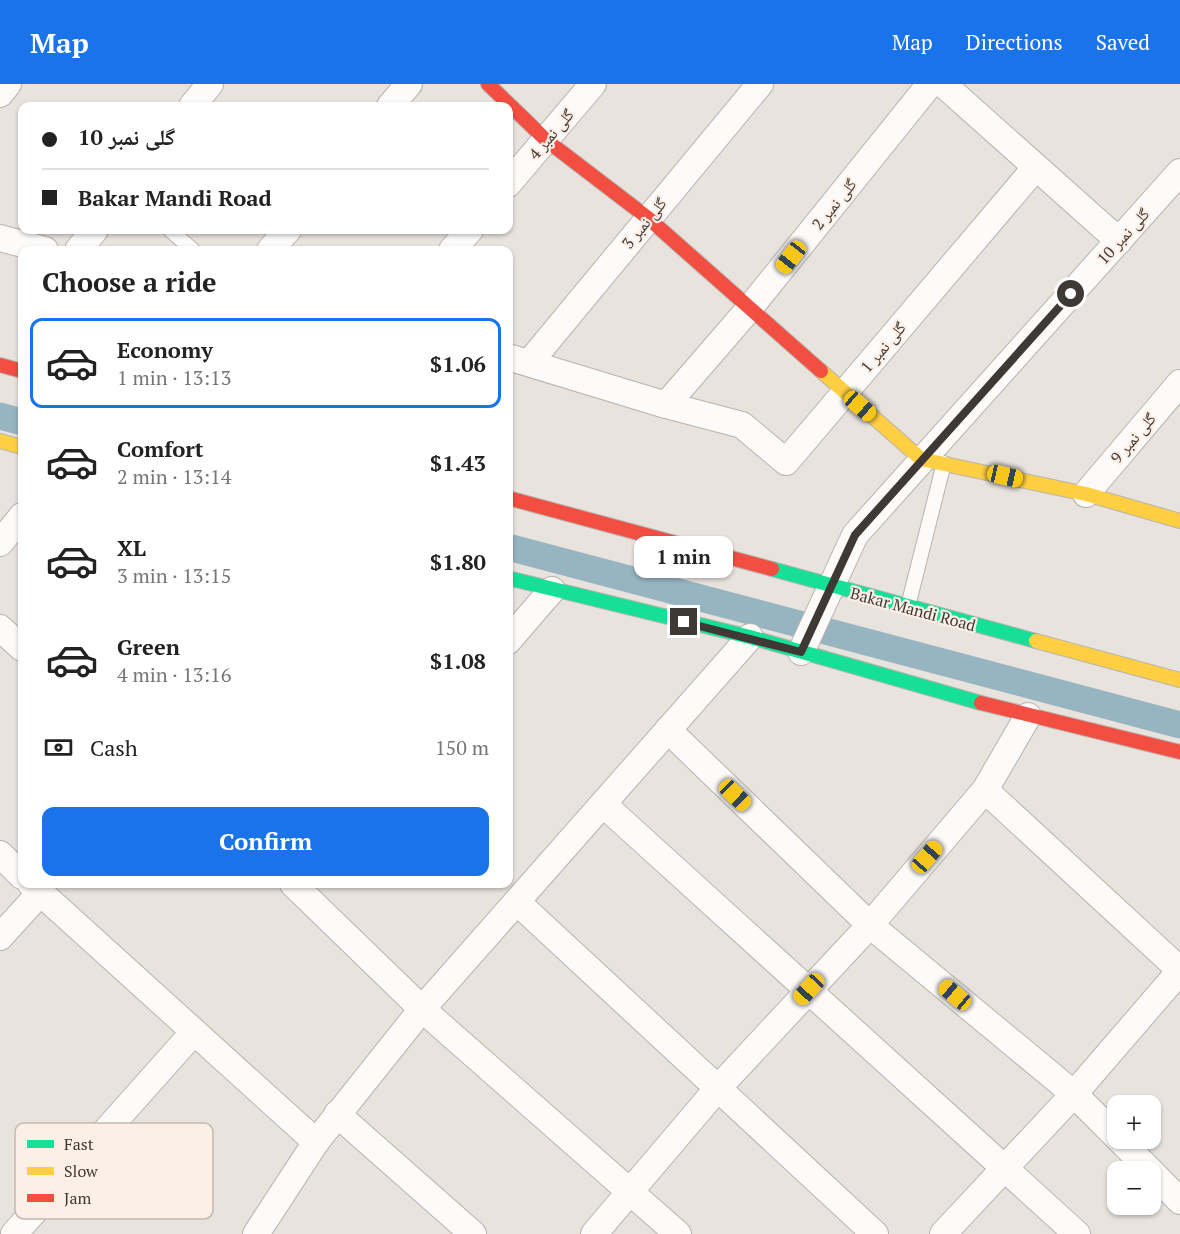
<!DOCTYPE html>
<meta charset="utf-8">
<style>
:root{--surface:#fff;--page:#f6f6f6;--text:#222;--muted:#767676;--line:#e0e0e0;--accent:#1a73e8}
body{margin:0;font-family:"PT Serif","Noto Naskh Arabic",serif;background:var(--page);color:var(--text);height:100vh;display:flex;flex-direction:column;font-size:22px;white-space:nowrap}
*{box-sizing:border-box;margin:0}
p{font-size:20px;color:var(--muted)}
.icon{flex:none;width:33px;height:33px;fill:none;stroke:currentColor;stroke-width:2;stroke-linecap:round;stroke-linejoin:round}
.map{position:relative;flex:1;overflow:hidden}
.panel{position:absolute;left:18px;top:162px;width:495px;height:642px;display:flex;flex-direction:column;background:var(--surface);border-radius:12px;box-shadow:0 2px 4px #0004}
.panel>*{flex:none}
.banner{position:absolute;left:18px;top:18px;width:495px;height:132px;border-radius:12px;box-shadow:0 2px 4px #0004;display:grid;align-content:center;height:132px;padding:0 24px;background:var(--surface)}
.buttons{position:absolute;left:1107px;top:1011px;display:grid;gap:12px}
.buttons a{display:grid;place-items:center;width:54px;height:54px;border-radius:12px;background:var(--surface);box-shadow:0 2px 4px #0004;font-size:30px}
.end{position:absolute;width:27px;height:27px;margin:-14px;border:8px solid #3e3935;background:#fff;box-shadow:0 0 0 3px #fff}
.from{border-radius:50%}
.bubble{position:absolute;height:42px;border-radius:12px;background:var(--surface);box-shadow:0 2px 4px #0004;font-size:20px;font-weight:700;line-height:42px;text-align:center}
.car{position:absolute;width:18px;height:36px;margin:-18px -9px;border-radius:8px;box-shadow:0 0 4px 2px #0007;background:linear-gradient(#f5c518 24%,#345 0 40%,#f5c518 0 76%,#345 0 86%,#f5c518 0)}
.banner b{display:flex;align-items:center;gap:21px;height:57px;font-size:22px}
.banner b+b{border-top:2px solid var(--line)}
.banner i{width:15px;height:15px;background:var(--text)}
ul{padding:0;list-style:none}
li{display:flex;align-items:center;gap:18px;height:90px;margin:0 12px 9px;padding:0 12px;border:3px solid transparent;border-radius:12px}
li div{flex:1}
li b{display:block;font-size:22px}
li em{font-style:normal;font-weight:700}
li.selected{border-color:var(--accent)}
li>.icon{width:54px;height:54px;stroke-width:1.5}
h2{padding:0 24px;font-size:27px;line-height:72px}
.pay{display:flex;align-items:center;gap:15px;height:66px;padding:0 24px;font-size:22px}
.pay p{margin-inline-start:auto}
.button{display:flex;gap:12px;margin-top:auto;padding:12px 24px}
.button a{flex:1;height:69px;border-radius:12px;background:var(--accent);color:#fff;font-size:24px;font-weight:700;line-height:69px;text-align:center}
header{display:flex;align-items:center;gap:36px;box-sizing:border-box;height:84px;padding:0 30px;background:var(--accent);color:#fff}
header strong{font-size:28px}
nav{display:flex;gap:33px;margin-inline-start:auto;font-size:21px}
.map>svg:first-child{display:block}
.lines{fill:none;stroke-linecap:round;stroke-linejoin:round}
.canal{stroke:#97b4c1;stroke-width:27}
.lane-casing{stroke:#b8b3b0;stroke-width:16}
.street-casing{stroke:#b8b3b0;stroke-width:28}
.fast-casing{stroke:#b8b3b0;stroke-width:16}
.slow-casing{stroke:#b8b3b0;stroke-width:16}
.jam-casing{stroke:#b8b3b0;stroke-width:16}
.lane{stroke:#fcfbfa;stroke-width:14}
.street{stroke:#fcfbfa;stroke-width:26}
.fast{stroke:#16e098;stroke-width:14}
.slow{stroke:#ffcf43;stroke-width:14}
.jam{stroke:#f24e42;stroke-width:14}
.route{stroke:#3e3935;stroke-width:8}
.labels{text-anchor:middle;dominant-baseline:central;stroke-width:4.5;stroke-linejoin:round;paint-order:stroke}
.street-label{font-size:16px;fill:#3e3935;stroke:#fcefe6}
.key{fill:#fcefe6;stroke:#c3b8b1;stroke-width:1.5}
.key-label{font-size:16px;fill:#3e3935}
</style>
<header>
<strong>Map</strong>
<nav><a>Map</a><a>Directions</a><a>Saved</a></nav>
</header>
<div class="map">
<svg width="1180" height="1150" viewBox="0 0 1180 1150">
<rect width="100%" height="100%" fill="#e9e3de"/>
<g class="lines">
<!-- canal -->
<g class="canal">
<polyline points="0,332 22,338"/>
<polyline points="508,463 1180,641"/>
</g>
<defs>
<g id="lane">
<polyline points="170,146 193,166"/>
<polyline points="908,522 944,379"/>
</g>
<g id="street">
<polyline points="943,0 1119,157"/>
<polyline points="0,10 8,0"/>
<polyline points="192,22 210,0"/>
<polyline points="390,22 409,0"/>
<polyline points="508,100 593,0"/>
<polyline points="0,154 45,166"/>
<polyline points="78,166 95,146"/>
<polyline points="270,166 288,146"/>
<polyline points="452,166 470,146"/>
<polyline points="508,273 666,321 742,341 786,378 1036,83"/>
<polyline points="529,279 760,0"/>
<polyline points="666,321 749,225 930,0"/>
<polyline points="1086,410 1180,299"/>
<polyline points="0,459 22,432"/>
<polyline points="0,544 22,564"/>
<polyline points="508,557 552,506"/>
<polyline points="801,568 855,451 1180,88"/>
<polyline points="668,646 870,841 1074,1010 1118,1054"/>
<polyline points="985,706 1180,886"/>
<polyline points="603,720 1077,1150"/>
<polyline points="0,770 22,792"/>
<polyline points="31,800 316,1058"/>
<polyline points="293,800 422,925 678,1150"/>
<polyline points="517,818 875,1150"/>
<polyline points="0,853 40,809"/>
<polyline points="337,1030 473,1150"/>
<polyline points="1118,1054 1180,1117"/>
<polyline points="14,1150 193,949"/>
<polyline points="256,1150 316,1058 422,925 750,553"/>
<polyline points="594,1150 718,1004 870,841 985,706 1028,632"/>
<polyline points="943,1150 1074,1010 1180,887"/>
</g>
<g id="fast">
<polyline points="772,485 1036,557"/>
<polyline points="508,494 750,553 981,619"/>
</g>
<g id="slow">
<polyline points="821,287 921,375 1086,410 1180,437"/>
<polyline points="0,357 22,363"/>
<polyline points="1036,557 1180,596"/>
</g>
<g id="jam">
<polyline points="488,0 546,56 648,134 821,287"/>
<polyline points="0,281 22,287"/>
<polyline points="508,414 772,485"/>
<polyline points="981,619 1180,668"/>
</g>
</defs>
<!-- lane casing -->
<use href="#lane" class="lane-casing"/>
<!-- street casing -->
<use href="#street" class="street-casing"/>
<!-- fast casing -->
<use href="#fast" class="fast-casing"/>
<!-- slow casing -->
<use href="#slow" class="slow-casing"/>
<!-- jam casing -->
<use href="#jam" class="jam-casing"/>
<!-- lane -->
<use href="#lane" class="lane"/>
<!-- street -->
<use href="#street" class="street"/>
<!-- fast -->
<use href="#fast" class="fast"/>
<!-- slow -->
<use href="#slow" class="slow"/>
<!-- jam -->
<use href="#jam" class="jam"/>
</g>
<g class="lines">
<!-- route -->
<polyline class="route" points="684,538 801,568 855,451 1071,210"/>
</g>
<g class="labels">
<!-- street labels -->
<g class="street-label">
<text transform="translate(551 50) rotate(-50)">گلی نمبر 4</text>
<text transform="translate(834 120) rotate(-51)">گلی نمبر 2</text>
<text transform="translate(644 139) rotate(-51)">گلی نمبر 3</text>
<text transform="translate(1123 152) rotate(-48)">گلی نمبر 10</text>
<text transform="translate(883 263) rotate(-50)">گلی نمبر 1</text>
<text transform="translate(1133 354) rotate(-50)">گلی نمبر 9</text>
<text transform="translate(913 525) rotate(15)">Bakar Mandi Road</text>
</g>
</g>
<!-- legend -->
<rect x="15" y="1039" width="198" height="96" rx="9" class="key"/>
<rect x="27" y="1056" width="27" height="8" fill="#16e098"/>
<rect x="27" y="1083" width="27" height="8" fill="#ffcf43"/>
<rect x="27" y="1110" width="27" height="8" fill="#f24e42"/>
<g class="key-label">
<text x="64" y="1066">Fast</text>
<text x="64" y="1093">Slow</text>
<text x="64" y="1120">Jam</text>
</g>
</svg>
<div class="buttons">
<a>+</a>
<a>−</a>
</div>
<i class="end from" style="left:1071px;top:210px"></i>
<i class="end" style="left:684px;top:538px"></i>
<div class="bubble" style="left:634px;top:452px;width:99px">1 min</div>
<i class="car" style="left:791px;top:173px;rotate:218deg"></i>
<i class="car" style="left:860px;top:322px;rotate:131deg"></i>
<i class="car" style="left:1005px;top:392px;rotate:103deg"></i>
<i class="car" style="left:735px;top:711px;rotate:134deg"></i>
<i class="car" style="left:927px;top:773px;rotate:41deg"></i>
<i class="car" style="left:809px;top:905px;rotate:223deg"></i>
<i class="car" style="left:955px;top:911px;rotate:310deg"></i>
<div class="banner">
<b><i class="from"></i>گلی نمبر 10</b>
<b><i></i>Bakar Mandi Road</b>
</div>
<section class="panel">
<h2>Choose a ride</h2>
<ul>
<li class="selected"><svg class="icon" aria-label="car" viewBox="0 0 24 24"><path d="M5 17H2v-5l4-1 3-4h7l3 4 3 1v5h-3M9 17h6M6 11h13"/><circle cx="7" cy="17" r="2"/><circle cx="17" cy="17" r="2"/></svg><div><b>Economy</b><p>1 min · 13:13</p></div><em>$1.06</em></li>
<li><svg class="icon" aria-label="car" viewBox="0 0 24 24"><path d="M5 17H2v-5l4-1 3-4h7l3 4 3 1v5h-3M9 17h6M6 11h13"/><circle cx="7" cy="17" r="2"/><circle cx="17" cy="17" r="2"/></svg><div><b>Comfort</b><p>2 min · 13:14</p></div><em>$1.43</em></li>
<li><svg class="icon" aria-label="car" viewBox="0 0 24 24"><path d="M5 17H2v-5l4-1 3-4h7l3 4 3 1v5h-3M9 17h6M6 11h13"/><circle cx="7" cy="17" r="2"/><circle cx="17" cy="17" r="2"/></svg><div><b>XL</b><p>3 min · 13:15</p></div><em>$1.80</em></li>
<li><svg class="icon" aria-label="car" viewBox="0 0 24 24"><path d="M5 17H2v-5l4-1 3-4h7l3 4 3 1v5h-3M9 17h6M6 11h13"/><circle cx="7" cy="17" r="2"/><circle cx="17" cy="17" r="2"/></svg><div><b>Green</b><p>4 min · 13:16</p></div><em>$1.08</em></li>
</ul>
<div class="pay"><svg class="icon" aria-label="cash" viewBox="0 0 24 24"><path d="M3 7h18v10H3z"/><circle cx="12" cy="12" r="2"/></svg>Cash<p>150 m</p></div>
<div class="button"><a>Confirm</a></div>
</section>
</div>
